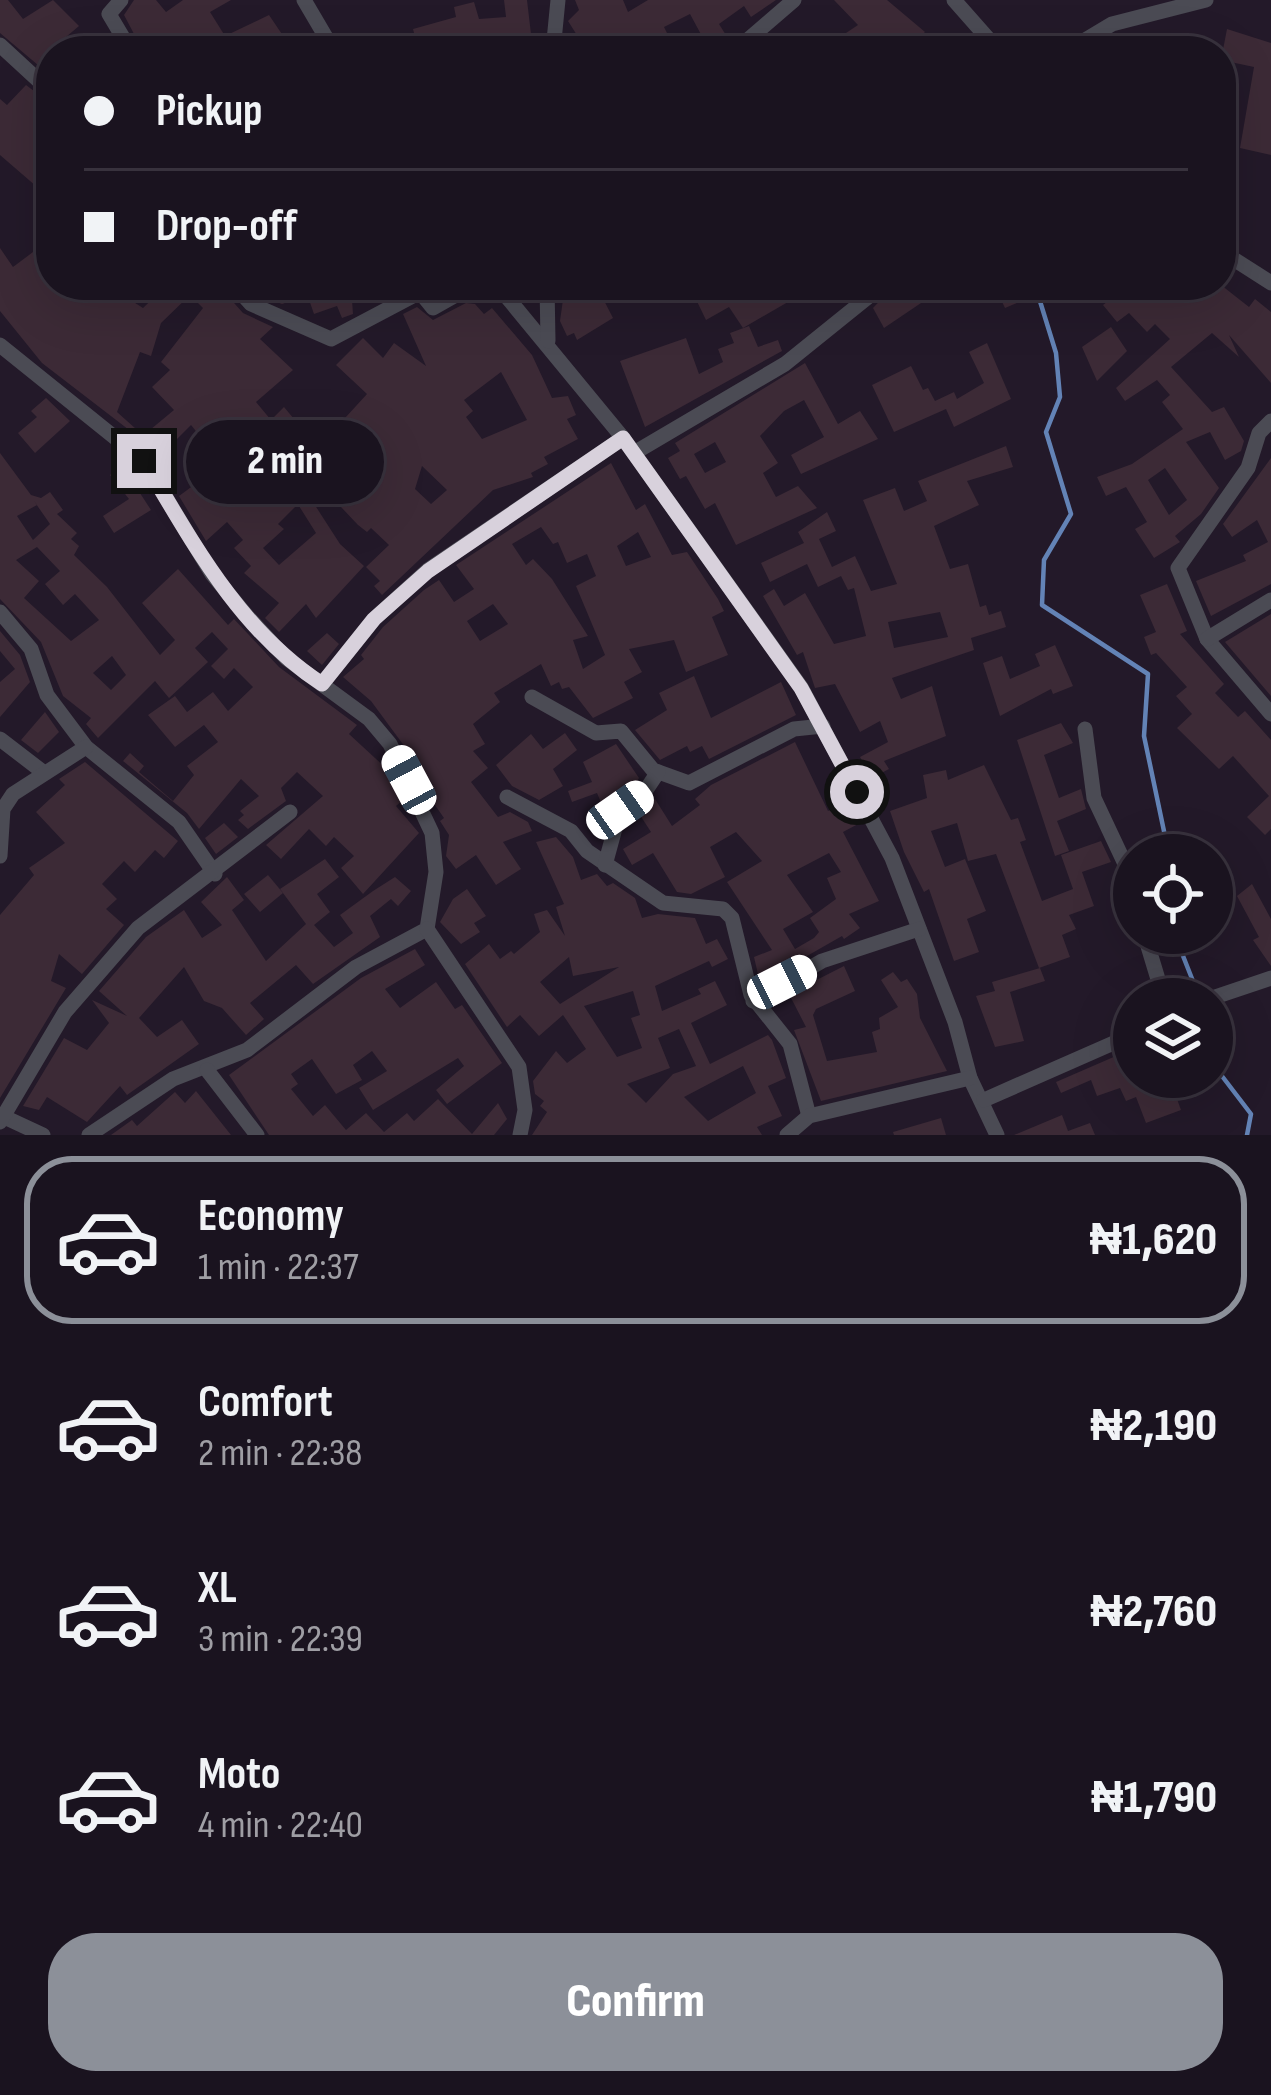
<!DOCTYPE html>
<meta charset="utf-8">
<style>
:root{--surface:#1a131f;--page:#231c28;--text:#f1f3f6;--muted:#9f9ea4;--line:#38323d;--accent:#8c9099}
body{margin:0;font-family:"Sofia Sans Condensed",sans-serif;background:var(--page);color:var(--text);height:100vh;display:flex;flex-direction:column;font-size:45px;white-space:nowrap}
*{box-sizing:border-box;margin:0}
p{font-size:39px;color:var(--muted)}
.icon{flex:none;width:66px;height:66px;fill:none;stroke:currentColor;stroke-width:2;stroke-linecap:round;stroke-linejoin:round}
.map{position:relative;height:1135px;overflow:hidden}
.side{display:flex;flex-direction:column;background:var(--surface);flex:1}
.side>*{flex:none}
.guide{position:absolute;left:36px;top:36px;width:1200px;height:264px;border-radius:48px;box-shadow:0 12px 48px #0002,0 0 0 3px var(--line);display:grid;align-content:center;height:264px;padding:0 48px;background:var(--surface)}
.tools{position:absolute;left:1113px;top:834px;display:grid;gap:24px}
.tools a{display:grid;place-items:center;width:120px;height:120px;border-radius:50%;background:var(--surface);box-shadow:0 12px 48px #0002,0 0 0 3px var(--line);font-size:60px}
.end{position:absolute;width:54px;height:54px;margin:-27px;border:15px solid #d8d1dc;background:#111;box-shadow:0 0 0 6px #111}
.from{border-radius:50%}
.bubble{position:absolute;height:84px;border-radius:42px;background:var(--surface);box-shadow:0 12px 48px #0002,0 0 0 3px var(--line);font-size:39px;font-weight:800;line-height:84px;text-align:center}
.car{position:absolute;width:36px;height:72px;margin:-36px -18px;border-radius:15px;box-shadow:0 0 9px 3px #0007;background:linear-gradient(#fff 24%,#345 0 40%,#fff 0 76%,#345 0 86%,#fff 0)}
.guide b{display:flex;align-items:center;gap:42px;height:114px;font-size:45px}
.guide b+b{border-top:3px solid var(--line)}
.guide i{width:30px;height:30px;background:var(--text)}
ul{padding:21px 0 0;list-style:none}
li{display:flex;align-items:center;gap:36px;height:168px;margin:0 24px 18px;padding:0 24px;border:6px solid transparent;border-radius:48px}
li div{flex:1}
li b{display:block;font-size:45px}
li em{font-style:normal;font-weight:800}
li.on{border-color:var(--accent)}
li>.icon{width:108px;height:108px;stroke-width:1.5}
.action{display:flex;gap:24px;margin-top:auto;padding:24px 48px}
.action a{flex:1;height:138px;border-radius:48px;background:var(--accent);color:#fff;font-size:48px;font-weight:800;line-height:138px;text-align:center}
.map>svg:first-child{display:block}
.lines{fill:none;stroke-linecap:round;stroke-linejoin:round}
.stream{stroke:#6383b6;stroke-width:4.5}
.building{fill:#3c2a36;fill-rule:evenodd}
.minor{stroke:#4b4b54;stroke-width:15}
.route{stroke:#d8d1dc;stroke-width:15}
</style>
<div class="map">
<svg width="1271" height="1135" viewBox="0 0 1271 1135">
<rect width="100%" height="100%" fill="#231929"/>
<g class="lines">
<!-- stream -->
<g class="stream">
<polyline points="1035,285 1056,353 1060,397 1046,432 1071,514 1044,560 1042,605 1148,674 1144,736 1169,855"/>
<polyline points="1174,933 1200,999"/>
<polyline points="1212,1063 1251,1114 1247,1135"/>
</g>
</g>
<!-- building -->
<g class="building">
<polygon points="0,0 8,0 23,19 53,0 79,26 60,42 68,51 51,51 51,76 0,33"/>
<polygon points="134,0 156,0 166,12 183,0 231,0 210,12 225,36 269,15 290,46 272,51 266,39 242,51 143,51 124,15"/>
<polygon points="504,0 527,0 533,51 498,51 494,34 461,43 464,51 439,47 374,51 414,33 413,29 456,17 454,7 474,2 479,19 506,17"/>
<polygon points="575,0 623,0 628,12 648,0 776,0 751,17 744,6 719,24 729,40 721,51 686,51 704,40 690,14 664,27 676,51 587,51 568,21 579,10"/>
<polygon points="834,0 887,0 925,32 904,51 888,51 881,44 875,50 870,45 862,51 819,51 858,25"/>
<polygon points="1227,29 1271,43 1271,155 1240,148 1254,67 1221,60"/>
<polygon points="26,85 51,104 51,186 44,193 0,155 0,99 7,105"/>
<path d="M0,248L13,267L37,249L51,266V285H88L97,293L107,285L143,308L167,285H218L243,313L273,327L260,339L293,370L256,402L271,420L284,407L330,462L351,443L334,430L367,394L336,365L363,338L383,358L394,343L426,366L403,314L417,307L433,320L466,303L475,304L484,314L492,308L532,355L552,398L568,396L576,415L567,419L578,439L544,457L548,464L531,473L533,477L493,490L382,595L374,586L380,581L366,567L389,545L371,528L367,532L358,525L290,453L284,457L297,477L284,490L298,504L278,524L284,529L263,548L279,565L316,533L299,506L311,499L340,544L364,566L316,618L306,604L279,632L265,618L279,603L244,573L251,566L234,548L243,540L227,522L206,541L179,496L217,468L212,461L217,457L191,425L157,459L139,439L174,410L152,387L170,370L161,362L203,308L190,295L161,323L151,356L140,352L117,412L136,429L133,433L42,363L0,311ZM501,372L527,420L482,439L466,417L473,411L464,400ZM422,466L447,490L431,504L415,489Z"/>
<polygon points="266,285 295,285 300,298 282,304 271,300"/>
<polygon points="313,285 351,285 353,314 342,318 337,306 314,314 305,288"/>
<polygon points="565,285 596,285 613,318 577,340 574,333 567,336 560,321"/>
<polygon points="689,285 839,285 815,301 807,291 743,328 729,307 706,320"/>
<polygon points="895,285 915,285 924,301 884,328 873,308"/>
<polygon points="1005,285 1028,285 1033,296 1005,308 996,289"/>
<path d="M1107,285H1221L1249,307L1255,299L1271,312V383L1229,335L1239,357L1212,333L1171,367L1212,412L1224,407L1244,441L1241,451L1225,460L1210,432L1186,442L1219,488L1201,514L1175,536L1180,542L1154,558L1135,529L1147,522L1126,487L1106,496L1097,477L1132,464L1183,429L1162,402L1170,395L1157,380L1125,401L1116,388L1170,339L1155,324L1147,332L1129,313L1117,322L1103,305L1115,296ZM1165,468L1187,500L1169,515L1148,480Z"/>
<polygon points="749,326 758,347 778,340 782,351 645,427 620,361 686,338 699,374 723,362 718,349 734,343 730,333"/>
<polygon points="1111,327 1127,351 1097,381 1082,347"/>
<polygon points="987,343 1011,399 954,427 946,409 894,432 872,385 911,366 923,390 928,388 935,401 954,392 957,399 984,383 969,352"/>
<path d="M805,363L838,424L860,411L878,439L801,474L791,455L824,437L804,400L784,411L760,436L778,463L763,473L776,497L798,486L817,508L736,545L715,503L705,509L686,476L680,479L668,458L680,451L675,443ZM715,442L726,462L705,473L694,454Z"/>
<polygon points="46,398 70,421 35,453 18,433 37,417 31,411"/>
<path d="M1006,446L1013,467L967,481L979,505L934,526L950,569L968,564L980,607L986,605L989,615L1001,611L1006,627L971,638L974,650L892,678L901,699L932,686L946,736L884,761L889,769L872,778L860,757L888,742L880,721L860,732L835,684L815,688L803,652L797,655L763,596L774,589L784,606L805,593L834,644L866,636L854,588L848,590L841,576L818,587L807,564L770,582L761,563L804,543L798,532L827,512L836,531L819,539L832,567L855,556L871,591L897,584L863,500L895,488L904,511L927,501L918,481ZM940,612L948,637L894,648L888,622Z"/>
<path d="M0,453L31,495L41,498L50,492L63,510L57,514L77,533L71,539L79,546L74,555L107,587L160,655L175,640L142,603L178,569L228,625L234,619L279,667L357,725L349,734L388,770L403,800L396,806L419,833L363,894L341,868L354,856L334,837L326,846L309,829L281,859L266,845L323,796L297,772L281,788L286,801L248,829L238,820L244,815L240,811L259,796L241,779L199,829L187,813L123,761L130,753L144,766L139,772L173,801L194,775L187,766L218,742L204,725L175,747L148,715L175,696L187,712L213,692L228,711L253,687L234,668L224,679L211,666L228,649L212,632L195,648L208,662L169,698L155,681L98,738L86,724L91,718L63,696L41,642L0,599ZM34,501L50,524L33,540L17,516L37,505ZM37,547L60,571L45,584L63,605L75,594L99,620L71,641L24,598L39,581L16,560ZM112,656L126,675L111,690L93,673Z"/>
<polygon points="1271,458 1271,584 1211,616 1196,581 1246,561 1243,555 1268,542 1257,520 1232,537 1223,524"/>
<polygon points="126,463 142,483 136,487 151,510 114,533 103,516 129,499 110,475"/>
<path d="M611,463L636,510L645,504L672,555L687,552L718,599L724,611L712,617L728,655L686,672L674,640L629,649L642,672L624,682L633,698L593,718L569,687L562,689L559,682L551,686L541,664L494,693L500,702L473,724L485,744L473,751L488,768L471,782L498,817L510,812L528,822L532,831L503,842L521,869L496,885L476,855L456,869L446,856L449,835L440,821L444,818L425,791L433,785L371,701L343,677L364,659L361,655L383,627L424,590L439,580L454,602L474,589L456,565ZM541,527L553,544L558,542L567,563L587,554L596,576L576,586L605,655L583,669L573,640L588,636L552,579L533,559L526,565L512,544ZM638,532L651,557L626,566L617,546ZM493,604L508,624L480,641L467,621Z"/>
<polygon points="1167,584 1187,631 1180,634 1224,684 1215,693 1238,717 1245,711 1271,740 1271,829 1265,835 1247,817 1269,796 1233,756 1219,769 1177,728 1192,714 1176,696 1187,687 1156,653 1151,655 1144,637 1156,632 1140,595"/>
<polygon points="1271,614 1271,696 1225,642"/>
<polygon points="0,631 20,655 30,682 0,717 0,682 15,669 0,651"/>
<polygon points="327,633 339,644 322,665 307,651"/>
<polygon points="1055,645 1073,686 1053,694 1051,689 1000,716 983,663 1002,656 1010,679 1040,666 1035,654"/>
<polygon points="694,676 711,718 781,682 796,715 709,759 702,746 690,752 687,746 660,760 635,730 667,710 659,693"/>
<polygon points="45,712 59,732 38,753 21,740"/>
<polygon points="1061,723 1073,743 1044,755 1059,798 1081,789 1086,809 1057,821 1069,851 1055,856 1017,740"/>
<polygon points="565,733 577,750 553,769 563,786 539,800 512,786 496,765 531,734 543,749"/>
<path d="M795,742L828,811L843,803L850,805L860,823L843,832L879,901L849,914L860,928L844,939L842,936L760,983L754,957L772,950L727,882L762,861L736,832L710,847L725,877L691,894L677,892L653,853L632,865L623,849L651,832L638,812L655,799L672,826L700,805L695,799L711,785ZM829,853L841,872L827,878L836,899L810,918L819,932L814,938L795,949L783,929L813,912L787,875Z"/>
<polygon points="616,744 639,778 635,784 602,805 597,793 572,802 568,791 592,782 583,762"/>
<polygon points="85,762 178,841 164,858 155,850 135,872 124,861 102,884 117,899 106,909 124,925 82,974 59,954 51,981 66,988 0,1098 0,915 34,875 29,868 65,843 36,812 65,785 59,779"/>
<polygon points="984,765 1011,820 1018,818 1026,840 1020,842 1042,901 1073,889 1061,855 1101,841 1111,862 1082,872 1094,906 1069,915 1076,929 1062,935 1070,957 1039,968 996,854 968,861 957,823 931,831 945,867 965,859 986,911 967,919 979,952 954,961 929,889 924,892 904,852 890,811 927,798 923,775 946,770 948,780"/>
<polygon points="224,823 238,837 216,854 205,838"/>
<path d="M556,837L573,857L581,880L597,874L607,886L613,883L635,898L642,918L658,914L695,918L706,944L717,939L728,959L712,967L709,961L655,986L662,1011L701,994L698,989L715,981L727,1005L691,1023L710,1064L768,1035L772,1040L786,1078L768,1086L782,1116L757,1127L762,1135H532L547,1112L540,1106L544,1101L535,1094L533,1081L556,1051L567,1063L586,1049L563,1015L539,1036L520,1015L507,1027L465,964L489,944L500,959L511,951L514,954L540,932L534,914L547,910L565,936L556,907L564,904L536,842ZM569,957L573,976L619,967L560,1004L540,982ZM633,991L640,1015L631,1018L642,1048L617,1057L584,1006ZM679,1029L696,1066L673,1074L646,1103L627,1084L670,1068L658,1038ZM743,1066L756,1093L708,1121L684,1097Z"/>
<polygon points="325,859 339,877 317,894 330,912 314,925 334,947 353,933 340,915 373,891 395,877 411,891 398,906 391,899 370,916 380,937 313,984 296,965 250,1003 264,1019 246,1035 222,1008 204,1001 184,967 139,1018 157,1037 182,1020 199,1044 127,1095 120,1086 87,1122 47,1097 39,1110 23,1106 64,1038 87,1050 109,1023 92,1000 127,1016 99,991 146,937 184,910 202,938 222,925 201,902 227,877 244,900 232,910 266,961 306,924 280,889"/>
<polygon points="268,875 283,893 260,912 244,894"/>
<polygon points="1252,884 1271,919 1271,966 1253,940 1259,937 1237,896"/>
<polygon points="467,889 486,916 474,923 480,932 461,944 440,922 453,899"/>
<polygon points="415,949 425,965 385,989 400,1008 436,982 455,1009 462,1005 502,1063 447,1104 436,1090 464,1066 458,1058 373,1110 359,1088 387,1071 372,1051 353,1065 362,1080 336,1094 312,1059 291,1074 298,1084 291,1089 313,1116 325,1105 346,1130 366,1113 384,1132 407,1113 414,1121 438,1099 472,1134 498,1103 507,1119 494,1135 269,1135 229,1075 361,978"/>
<polygon points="844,966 855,991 816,1009 813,1015 827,1061 877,1052 872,1032 880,1029 879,1018 898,1007 881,980 893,972 901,982 907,979 917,994 920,1018 947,1071 821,1101 794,1030 806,1027 789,994"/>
<polygon points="1040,968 1045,981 1010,992 1024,1041 995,1047 976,996 995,991 992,982"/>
<polygon points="1132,1049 1134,1077 1169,1077 1181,1110 1146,1123 1136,1097 1126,1101 1120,1088 1097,1096 1091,1080 1061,1093 1056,1082"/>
<polygon points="196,1091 231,1135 111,1135 132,1120 137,1126 175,1092 185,1103"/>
<polygon points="1062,1115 1068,1131 1090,1123 1095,1135 1014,1135"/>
<polygon points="941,1118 946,1135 894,1135 893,1132"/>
</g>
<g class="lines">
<!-- minor -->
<g class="minor">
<polyline points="121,0 109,14 131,51"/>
<polyline points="304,0 334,51"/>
<polyline points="954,0 999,51"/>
<polyline points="0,45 51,92"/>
<polyline points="553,51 558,0"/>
<polyline points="735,51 794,0"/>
<polyline points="1067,51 1112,24 1206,0"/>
<polyline points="1221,251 1271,283"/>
<polyline points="234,285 251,304 331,339 420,292 433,308 463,291 505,294"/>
<polyline points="497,285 623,438 801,687 892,858 955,1022 970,1078 997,1135"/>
<polyline points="547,285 548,341"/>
<polyline points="0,345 144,461 212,574 247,616 286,658 369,719 390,744 432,833 436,872 427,929 356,967 247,1050 173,1079 89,1135"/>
<polyline points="1271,421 1259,433 1248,468 1178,568 1207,639 1271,714"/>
<polyline points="634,453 785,364 883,285"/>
<polyline points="0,612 31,649 47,695 86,747 179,822 215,874"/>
<polyline points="1207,639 1271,600"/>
<polyline points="322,684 374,619 428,570 623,438"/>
<polyline points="532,697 596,733 621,731 653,770 689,783 794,729 823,726"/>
<polyline points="1085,729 1094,798 1134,883"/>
<polyline points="0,739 43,772"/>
<polyline points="507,797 571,831 587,851 663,903 723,909 732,918 751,995 790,1044 809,1116"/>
<polyline points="0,856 3,809 13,794 86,747"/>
<polyline points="605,865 620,810 644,793 658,772"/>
<polyline points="427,929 519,1067 525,1110 520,1135"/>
<polyline points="1144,933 1164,999"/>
<polyline points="1209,999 1271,978"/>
<polyline points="753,1001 822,961 919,929"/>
<polyline points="207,1070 257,1135"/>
<polyline points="984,1100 1134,1034"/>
<polyline points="0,1115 43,1135"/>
<polyline points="0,1122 65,1012 138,928 290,812"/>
<polyline points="787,1135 809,1116 970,1078"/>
</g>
</g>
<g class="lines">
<!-- route -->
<path class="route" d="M144,461C193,543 240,631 322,684L374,619L428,571L623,438L801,688L857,792"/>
</g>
</svg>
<div class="tools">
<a><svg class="icon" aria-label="locate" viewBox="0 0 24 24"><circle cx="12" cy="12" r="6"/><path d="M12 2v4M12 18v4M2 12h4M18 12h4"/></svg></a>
<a><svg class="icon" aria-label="layers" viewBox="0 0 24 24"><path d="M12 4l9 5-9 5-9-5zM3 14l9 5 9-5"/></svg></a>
</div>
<i class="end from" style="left:857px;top:792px"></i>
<i class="end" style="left:144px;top:461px"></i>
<div class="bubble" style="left:186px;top:420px;width:198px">2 min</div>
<i class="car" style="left:409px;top:780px;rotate:332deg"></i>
<i class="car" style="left:620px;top:810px;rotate:55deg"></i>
<i class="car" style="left:782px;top:982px;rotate:63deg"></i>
<div class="guide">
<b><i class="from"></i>Pickup</b>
<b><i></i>Drop-off</b>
</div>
</div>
<section class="side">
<ul>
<li class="on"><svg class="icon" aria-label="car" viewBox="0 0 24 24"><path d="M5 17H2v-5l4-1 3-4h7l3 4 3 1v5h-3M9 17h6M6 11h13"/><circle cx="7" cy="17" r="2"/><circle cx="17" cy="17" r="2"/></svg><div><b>Economy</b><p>1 min · 22:37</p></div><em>₦1,620</em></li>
<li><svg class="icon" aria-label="car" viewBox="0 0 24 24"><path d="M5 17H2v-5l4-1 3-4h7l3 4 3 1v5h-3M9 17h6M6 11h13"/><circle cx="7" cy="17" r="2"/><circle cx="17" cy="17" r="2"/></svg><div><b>Comfort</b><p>2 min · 22:38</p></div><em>₦2,190</em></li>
<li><svg class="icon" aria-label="car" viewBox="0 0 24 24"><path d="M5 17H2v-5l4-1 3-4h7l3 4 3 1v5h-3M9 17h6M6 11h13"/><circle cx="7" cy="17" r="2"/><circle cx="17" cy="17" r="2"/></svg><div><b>XL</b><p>3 min · 22:39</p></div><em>₦2,760</em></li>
<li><svg class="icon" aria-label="car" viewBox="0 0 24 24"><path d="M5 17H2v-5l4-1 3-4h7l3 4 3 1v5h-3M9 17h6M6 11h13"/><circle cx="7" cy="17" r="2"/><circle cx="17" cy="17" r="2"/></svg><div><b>Moto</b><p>4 min · 22:40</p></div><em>₦1,790</em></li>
</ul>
<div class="action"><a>Confirm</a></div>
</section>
